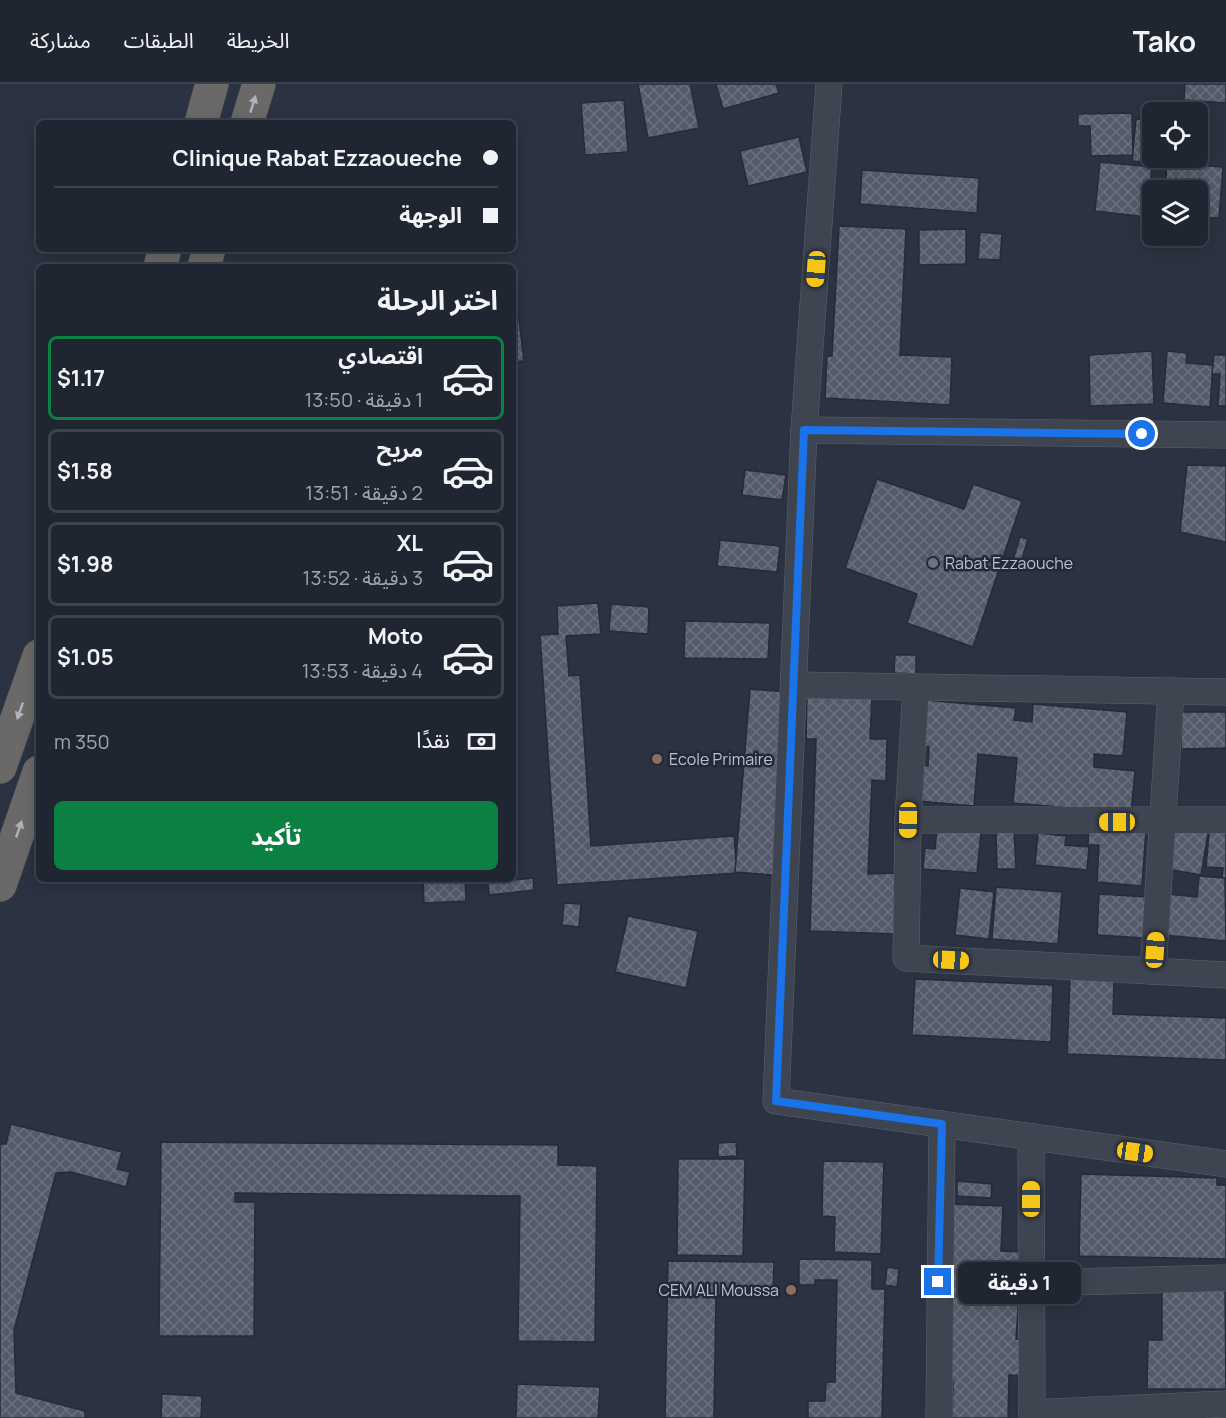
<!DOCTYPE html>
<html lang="ar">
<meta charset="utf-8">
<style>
:root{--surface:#202631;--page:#282e39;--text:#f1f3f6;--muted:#a2a5ab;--line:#3d434d;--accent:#0b8043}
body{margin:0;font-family:Manrope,"Noto Sans Arabic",sans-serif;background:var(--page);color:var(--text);direction:rtl;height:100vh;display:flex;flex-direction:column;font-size:22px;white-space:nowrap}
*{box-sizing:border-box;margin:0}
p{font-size:20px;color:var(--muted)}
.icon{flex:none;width:33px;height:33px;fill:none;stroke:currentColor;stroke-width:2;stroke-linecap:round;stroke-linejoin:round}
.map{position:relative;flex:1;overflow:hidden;direction:ltr}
.sheet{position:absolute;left:36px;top:180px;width:480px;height:618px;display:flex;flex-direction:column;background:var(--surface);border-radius:9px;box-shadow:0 3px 15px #0003,0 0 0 2px var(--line);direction:rtl}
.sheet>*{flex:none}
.banner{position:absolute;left:36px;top:36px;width:480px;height:132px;border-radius:9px;box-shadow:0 3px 15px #0003,0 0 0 2px var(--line);direction:rtl;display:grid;align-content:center;height:132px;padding:0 18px;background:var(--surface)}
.tools{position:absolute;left:1142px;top:18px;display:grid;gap:12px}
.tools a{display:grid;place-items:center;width:66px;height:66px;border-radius:9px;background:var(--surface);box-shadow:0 3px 15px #0003,0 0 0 2px var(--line);font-size:30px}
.end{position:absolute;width:27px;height:27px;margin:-14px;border:8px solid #1a73e8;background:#fff;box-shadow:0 0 0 3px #fff}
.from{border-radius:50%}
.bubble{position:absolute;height:42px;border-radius:9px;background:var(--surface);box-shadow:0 3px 15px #0003,0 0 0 2px var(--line);font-size:20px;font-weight:700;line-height:42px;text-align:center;direction:rtl}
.car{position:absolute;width:18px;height:36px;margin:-18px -9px;border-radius:8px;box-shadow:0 0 4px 2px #0007;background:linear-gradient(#f5c518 24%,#345 0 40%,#f5c518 0 76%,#345 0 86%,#f5c518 0)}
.banner b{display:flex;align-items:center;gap:21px;height:57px;font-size:22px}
.banner b+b{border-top:2px solid var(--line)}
.banner i{width:15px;height:15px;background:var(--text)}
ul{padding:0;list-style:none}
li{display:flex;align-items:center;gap:18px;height:84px;margin:0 12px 9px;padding:0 6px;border:3px solid var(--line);border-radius:9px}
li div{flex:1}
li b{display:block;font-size:22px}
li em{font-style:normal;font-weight:700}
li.selected{border-color:var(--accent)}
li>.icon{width:54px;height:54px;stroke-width:1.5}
h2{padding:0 18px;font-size:27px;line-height:72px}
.pay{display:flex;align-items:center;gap:15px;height:66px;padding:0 18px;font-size:22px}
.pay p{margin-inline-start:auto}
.primary-button{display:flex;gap:12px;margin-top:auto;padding:12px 18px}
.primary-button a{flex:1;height:69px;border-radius:9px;background:var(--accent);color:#fff;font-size:24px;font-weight:700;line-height:69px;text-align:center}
header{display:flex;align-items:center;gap:36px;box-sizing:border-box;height:84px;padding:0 30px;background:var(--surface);border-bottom:2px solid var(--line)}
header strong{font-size:28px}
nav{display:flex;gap:33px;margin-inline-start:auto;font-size:21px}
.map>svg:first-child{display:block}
.building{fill:url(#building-cross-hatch);stroke:#252b38;stroke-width:1.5}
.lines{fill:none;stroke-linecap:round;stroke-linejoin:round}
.minor-casing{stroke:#5d626e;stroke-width:27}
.trunk-casing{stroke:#494f5b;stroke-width:34}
.minor{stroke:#3f4451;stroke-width:26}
.trunk{stroke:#6a6967;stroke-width:33}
.oneway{fill:#b0b3bc}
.route{stroke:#1a73e8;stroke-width:8}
.worship-dot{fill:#6b7280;stroke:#232936;stroke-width:2}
.education-dot{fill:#8d6e63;stroke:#232936;stroke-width:2}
.labels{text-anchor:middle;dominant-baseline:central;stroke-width:5;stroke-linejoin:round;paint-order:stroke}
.poi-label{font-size:16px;fill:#bcc0cb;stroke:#232936;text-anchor:start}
</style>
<header>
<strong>Tako</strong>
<nav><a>الخريطة</a><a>الطبقات</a><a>مشاركة</a></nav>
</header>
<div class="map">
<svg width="1226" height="1334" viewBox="0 0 1226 1334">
<defs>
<pattern id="building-cross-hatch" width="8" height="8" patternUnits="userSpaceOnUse" patternTransform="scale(1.5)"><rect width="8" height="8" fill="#545a6b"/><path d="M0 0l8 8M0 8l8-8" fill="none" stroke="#6b707f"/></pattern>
</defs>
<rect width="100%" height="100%" fill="#2b3241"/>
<!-- building -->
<g class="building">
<polygon points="638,0 690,0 699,44 648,54"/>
<polygon points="716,0 776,0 779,9 723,25"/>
<polygon points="1185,0 1226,0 1226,19 1184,16"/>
<polygon points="624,16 628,68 585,71 581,19"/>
<polygon points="1132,29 1133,71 1091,72 1090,42 1078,42 1078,30"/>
<polygon points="1136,35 1152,36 1153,79 1132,77"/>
<polygon points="799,53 807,88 748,102 740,67"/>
<polygon points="1100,78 1152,83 1147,133 1095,127"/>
<polygon points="1167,79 1223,83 1219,134 1197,133 1197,106 1165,106"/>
<polygon points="862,86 979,94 977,129 860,120"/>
<polygon points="839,142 906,145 900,271 952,273 950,321 825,314 827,272 832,272"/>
<polygon points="966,145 966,180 919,181 919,146"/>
<polygon points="980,148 1002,150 1000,176 978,175"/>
<polygon points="518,228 524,277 513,278 513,229"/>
<polygon points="1152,267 1154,320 1090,322 1089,271"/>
<polygon points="1167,267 1187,269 1186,279 1213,281 1210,323 1163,319"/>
<polygon points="1214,271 1226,271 1226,322 1218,322 1220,290 1212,290"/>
<polygon points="1187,381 1226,382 1226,458 1180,448"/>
<polygon points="745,386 786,391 782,416 742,411"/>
<polygon points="877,395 964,425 973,400 1022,417 973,563 907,539 917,510 845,484"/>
<polygon points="1020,453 1028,455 1021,478 1013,476"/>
<polygon points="720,456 780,462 777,488 717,482"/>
<polygon points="598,519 601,550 566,552 569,592 580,591 591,762 734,752 737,789 557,801 540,551 558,550 557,522"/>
<polygon points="611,520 649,523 648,550 609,547"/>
<polygon points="685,537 770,539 768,575 684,574"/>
<polygon points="895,571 916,571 916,590 894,589"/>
<polygon points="750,605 799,609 784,792 735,788"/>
<polygon points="807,610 872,612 870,655 887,655 886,697 872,696 868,790 899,789 896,850 810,847 816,655 806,655"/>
<polygon points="924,616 1016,624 1014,636 1032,638 1033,620 1127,628 1123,672 1094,670 1094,683 1135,687 1131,729 1013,719 1017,674 978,670 974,722 917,717 921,681 928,682 929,663 920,662"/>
<polygon points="1182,628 1226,628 1226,664 1181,665"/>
<polygon points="1210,740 1226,741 1226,794 1222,794 1223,784 1206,783"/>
<polygon points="1089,741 1146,745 1142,802 1097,798 1099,761 1088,761"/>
<polygon points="1167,742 1208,749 1201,791 1161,784"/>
<polygon points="937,745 981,748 977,789 923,785 925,764 935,765"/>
<polygon points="1014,747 1016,785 997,785 996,748"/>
<polygon points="1038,749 1066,752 1065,761 1089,763 1087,786 1035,781"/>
<polygon points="1199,792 1225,794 1226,857 1164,851 1167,810 1197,813"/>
<polygon points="533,794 534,806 489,811 488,799"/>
<polygon points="423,795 465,795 466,817 424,819"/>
<polygon points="996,803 1062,808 1058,860 992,855"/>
<polygon points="960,804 994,808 989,855 955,851"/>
<polygon points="1099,810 1147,813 1144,854 1097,851"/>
<polygon points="564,819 581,820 579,843 562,841"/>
<polygon points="628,832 698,847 686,904 615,888"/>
<polygon points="1070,894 1114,896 1113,930 1226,934 1226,976 1067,970"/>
<polygon points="915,895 1053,901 1051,958 912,951"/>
<polygon points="11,1040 122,1068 117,1085 130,1088 126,1103 71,1088 56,1089 14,1246 16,1309 85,1327 85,1334 0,1334 0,1060 6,1060"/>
<polygon points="161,1058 558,1061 558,1081 597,1082 595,1258 518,1257 520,1112 235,1109 235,1118 255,1118 254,1252 159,1252"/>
<polygon points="736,1058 737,1072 718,1073 718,1059"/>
<polygon points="678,1075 745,1075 743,1172 677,1171"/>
<polygon points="823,1077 884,1078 881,1170 834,1168 835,1133 822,1132"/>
<polygon points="1081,1090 1217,1094 1217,1101 1226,1101 1226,1175 1079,1172"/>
<polygon points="957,1097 992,1100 991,1114 957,1112"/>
<polygon points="950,1120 1003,1122 1001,1167 1022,1168 1016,1255 1030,1256 1028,1292 1009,1291 1008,1334 952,1334 953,1297 943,1297"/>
<polygon points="799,1175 872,1176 872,1205 885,1205 882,1334 808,1334 808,1317 825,1317 826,1298 835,1298 837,1196 815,1196 815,1201 799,1201"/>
<polygon points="668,1177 774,1178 773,1212 716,1211 714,1334 665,1334"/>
<polygon points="887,1183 899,1185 897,1203 885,1201"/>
<polygon points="1162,1200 1225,1200 1226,1305 1147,1305 1148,1256 1162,1256"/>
<polygon points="517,1300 600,1303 598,1334 516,1334"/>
<polygon points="162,1310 202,1312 201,1334 161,1334"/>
</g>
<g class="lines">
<defs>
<g id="minor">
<polyline points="829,0 804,346 776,1017 1226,1080"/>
<polyline points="804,346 1226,351"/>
<polyline points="794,601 1226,608"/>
<polyline points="916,603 908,736 906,874 1226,891"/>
<polyline points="908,736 1226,736"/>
<polyline points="1153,887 1171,607"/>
<polyline points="1031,1053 1032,1334"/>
<polyline points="1032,1199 1226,1194"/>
<polyline points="1032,1329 1226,1320"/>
<polyline points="939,1334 942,1040"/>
</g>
<g id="trunk">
<polyline points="201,39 212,0"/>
<polyline points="247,39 259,0"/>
<polyline points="160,183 165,165"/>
<polyline points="204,183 209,165"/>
<polyline points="0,683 39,572"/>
<polyline points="0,801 39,688"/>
</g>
</defs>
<!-- minor casing -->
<use href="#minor" class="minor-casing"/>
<!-- trunk casing -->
<use href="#trunk" class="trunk-casing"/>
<!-- minor -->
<use href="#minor" class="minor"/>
<!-- trunk -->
<use href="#trunk" class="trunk"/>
</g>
<!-- one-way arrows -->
<defs><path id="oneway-solid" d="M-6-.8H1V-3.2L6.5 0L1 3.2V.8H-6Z" transform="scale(1.5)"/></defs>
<g class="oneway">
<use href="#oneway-solid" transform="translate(253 20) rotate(-73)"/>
<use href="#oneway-solid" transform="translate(20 627) rotate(109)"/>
<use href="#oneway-solid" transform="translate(19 745) rotate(-71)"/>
</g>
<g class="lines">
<!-- route -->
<polyline class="route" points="938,1198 942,1040 776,1017 804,346 1142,350"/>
</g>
<!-- markers -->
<circle class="worship-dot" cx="933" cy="479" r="6"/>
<g class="education-dot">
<circle cx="657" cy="675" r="6"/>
<circle cx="791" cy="1206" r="6"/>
</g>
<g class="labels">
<!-- poi labels -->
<g class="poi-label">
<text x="945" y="479">Rabat Ezzaouche</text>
<text x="669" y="675">Ecole Primaire</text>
<text x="779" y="1206" text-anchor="end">CEM ALI Moussa</text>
</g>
</g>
</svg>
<div class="tools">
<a><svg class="icon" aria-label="locate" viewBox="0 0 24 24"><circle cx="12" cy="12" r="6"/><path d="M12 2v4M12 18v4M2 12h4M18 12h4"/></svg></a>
<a><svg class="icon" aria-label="layers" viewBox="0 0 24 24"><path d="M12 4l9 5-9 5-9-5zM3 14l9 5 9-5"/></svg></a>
</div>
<i class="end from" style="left:1142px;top:350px"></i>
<i class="end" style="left:938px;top:1198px"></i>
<div class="bubble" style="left:958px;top:1178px;width:123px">1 دقيقة</div>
<i class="car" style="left:816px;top:185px;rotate:184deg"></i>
<i class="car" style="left:908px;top:736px;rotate:181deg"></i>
<i class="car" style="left:1117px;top:738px;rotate:270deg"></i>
<i class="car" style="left:1155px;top:866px;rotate:4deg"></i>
<i class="car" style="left:951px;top:876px;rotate:93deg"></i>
<i class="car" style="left:1135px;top:1068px;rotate:98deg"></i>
<i class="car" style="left:1031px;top:1115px;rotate:0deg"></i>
<div class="banner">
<b><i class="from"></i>Clinique Rabat Ezzaoueche</b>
<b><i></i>الوجهة</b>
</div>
<section class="sheet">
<h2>اختر الرحلة</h2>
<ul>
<li class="selected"><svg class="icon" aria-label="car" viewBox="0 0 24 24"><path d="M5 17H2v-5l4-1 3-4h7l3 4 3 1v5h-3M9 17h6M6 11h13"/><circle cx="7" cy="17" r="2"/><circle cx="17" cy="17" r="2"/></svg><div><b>اقتصادي</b><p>1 دقيقة · 13:50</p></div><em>$1.17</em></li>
<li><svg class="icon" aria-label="car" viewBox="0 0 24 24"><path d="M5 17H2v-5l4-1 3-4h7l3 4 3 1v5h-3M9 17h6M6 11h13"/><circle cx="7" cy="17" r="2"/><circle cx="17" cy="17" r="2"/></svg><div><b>مريح</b><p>2 دقيقة · 13:51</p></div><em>$1.58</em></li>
<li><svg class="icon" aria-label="car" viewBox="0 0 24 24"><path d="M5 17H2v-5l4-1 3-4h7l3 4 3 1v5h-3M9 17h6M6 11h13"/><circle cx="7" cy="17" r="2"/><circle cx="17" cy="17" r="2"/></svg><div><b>XL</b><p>3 دقيقة · 13:52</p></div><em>$1.98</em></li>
<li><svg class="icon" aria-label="car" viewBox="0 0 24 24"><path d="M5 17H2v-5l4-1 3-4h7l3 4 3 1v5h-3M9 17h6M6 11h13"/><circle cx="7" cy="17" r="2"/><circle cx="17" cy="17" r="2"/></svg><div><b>Moto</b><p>4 دقيقة · 13:53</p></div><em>$1.05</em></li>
</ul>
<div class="pay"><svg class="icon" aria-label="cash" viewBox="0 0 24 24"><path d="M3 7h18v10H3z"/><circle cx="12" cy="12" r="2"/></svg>نقدًا<p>350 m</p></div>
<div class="primary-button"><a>تأكيد</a></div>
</section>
</div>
